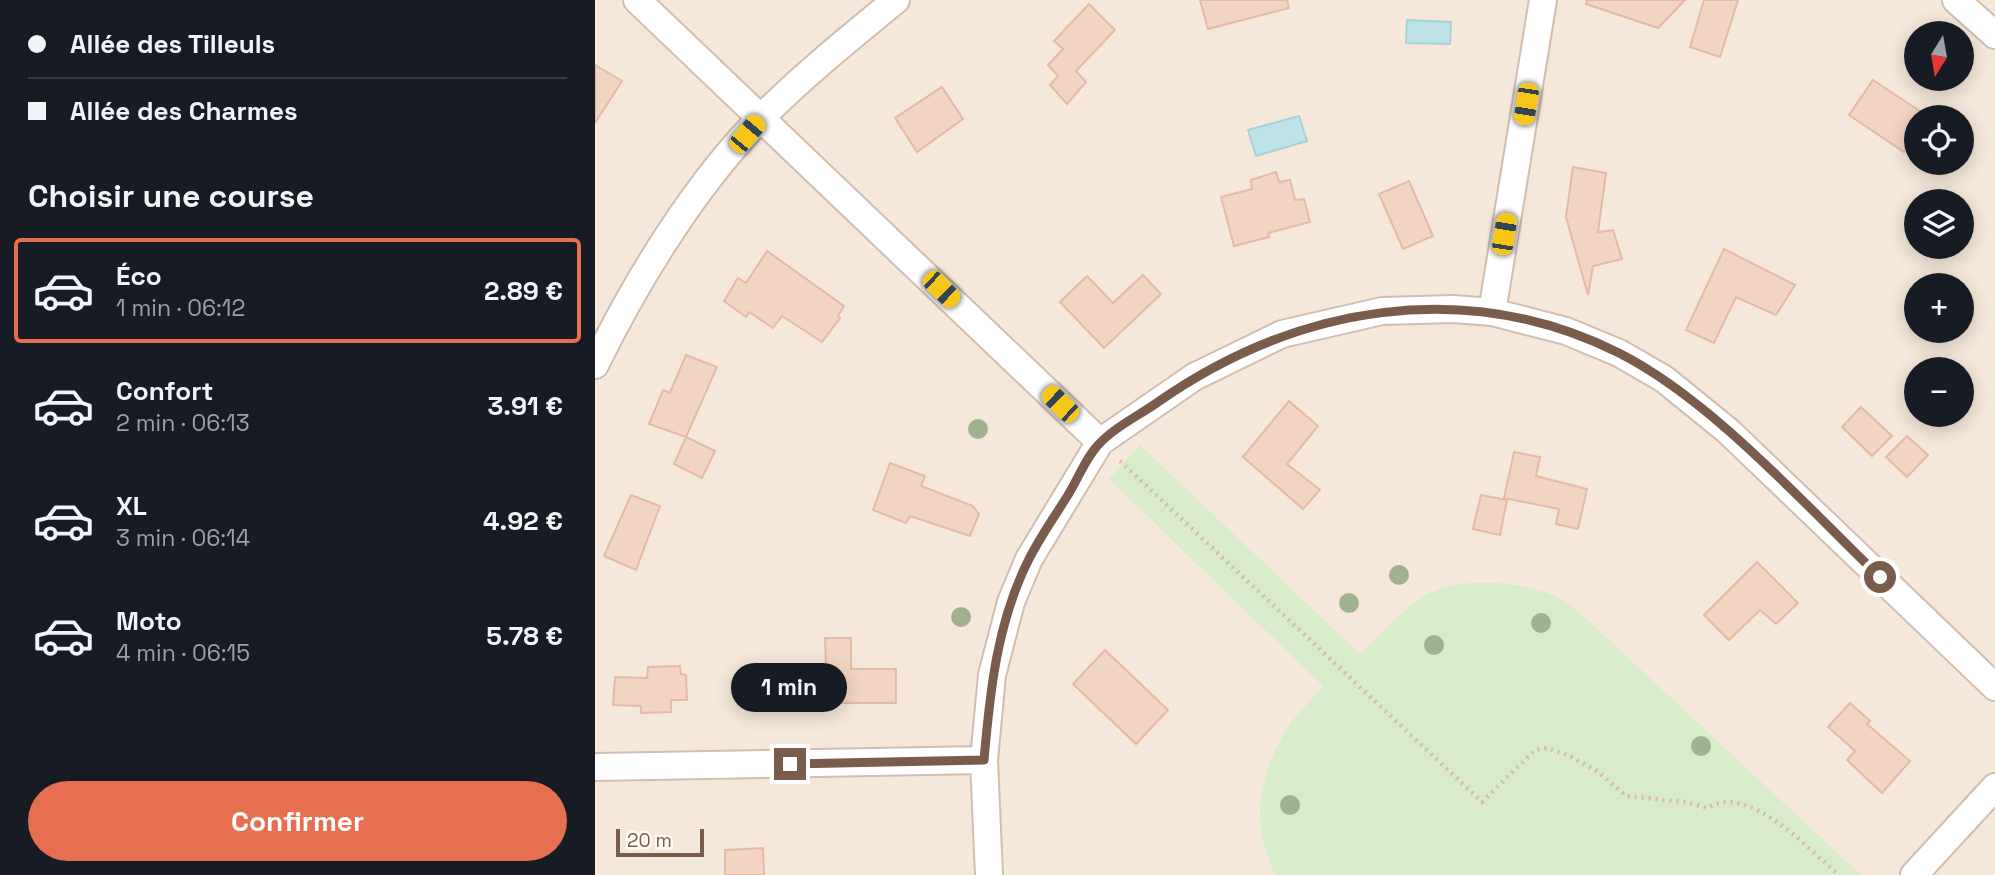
<!DOCTYPE html>
<html lang="fr">
<meta charset="utf-8">
<style>
:root{--surface:#171b24;--page:#20242c;--text:#f1f3f6;--muted:#9ea1a6;--line:#363941;--accent:#e76f51}
body{margin:0;font-family:"Space Grotesk",sans-serif;background:var(--page);color:var(--text);height:100vh;display:flex;flex-direction:column;font-size:26px;white-space:nowrap}
*{box-sizing:border-box;margin:0}
p{font-size:23px;color:var(--muted)}
.icon{flex:none;width:38px;height:38px;fill:none;stroke:currentColor;stroke-width:2;stroke-linecap:round;stroke-linejoin:round}
.map{position:relative;flex:1;overflow:hidden}
.drawer{display:flex;flex-direction:column;background:var(--surface);width:595px}
.drawer>*{flex:none}
.banner{display:grid;align-content:center;height:154px;padding:0 28px;background:var(--surface)}
.needle{width:46px;rotate:191deg}
.buttons{position:absolute;left:1309px;top:21px;display:grid;gap:14px}
.buttons a{display:grid;place-items:center;width:70px;height:70px;border-radius:50%;background:var(--surface);box-shadow:0 4px 18px #0003;font-size:35px}
.scale{position:absolute;left:21px;bottom:18px;width:88px;box-sizing:border-box;padding-left:7px;border:4px solid #7a5c4d;border-top:0;font-size:19px;line-height:24px;white-space:nowrap;color:#7a5c4d;-webkit-text-stroke:5px #fffaf3;paint-order:stroke}
.end{position:absolute;width:32px;height:32px;margin:-16px;border:9px solid #7a5c4d;background:#fff;box-shadow:0 0 0 4px #fff}
.from{border-radius:50%}
.bubble{position:absolute;height:49px;border-radius:24px;background:var(--surface);box-shadow:0 4px 18px #0003;font-size:23px;font-weight:800;line-height:49px;text-align:center}
.car{position:absolute;width:21px;height:42px;margin:-21px -10px;border-radius:9px;box-shadow:0 0 5px 2px #0007;background:linear-gradient(#f5c518 24%,#345 0 40%,#f5c518 0 76%,#345 0 86%,#f5c518 0)}
.banner b{display:flex;align-items:center;gap:24px;height:66px;font-size:26px}
.banner b+b{border-top:2px solid var(--line)}
.banner i{width:18px;height:18px;background:var(--text)}
ul{padding:0;list-style:none}
li{display:flex;align-items:center;gap:21px;height:105px;margin:0 14px 10px;padding:0 14px;border:4px solid transparent;border-radius:7px}
li div{flex:1}
li b{display:block;font-size:26px}
li em{font-style:normal;font-weight:800}
li.active{border-color:var(--accent)}
li>.icon{width:63px;height:63px;stroke-width:1.5}
h2{padding:0 28px;font-size:32px;line-height:84px}
.cta{display:flex;gap:14px;margin-top:auto;padding:14px 28px}
.cta a{flex:1;height:80px;border-radius:42px;background:var(--accent);color:#fff;font-size:28px;font-weight:800;line-height:80px;text-align:center}
main{display:flex;flex:1;min-height:0}
.map>svg:first-child{display:block}
.residential{fill:#f5e8da;fill-rule:evenodd}
.green{fill:#d8ecc9}
.water{fill:#bfe3e8;stroke:#a5d3da;stroke-width:2}
.building{fill:#f3d5c3;stroke:#e6bba3;stroke-width:2}
.lines{fill:none;stroke-linecap:round;stroke-linejoin:round}
.street-casing{stroke:#d1beb0;stroke-width:30}
.path{stroke:#d9b8a5;stroke-width:4.5;stroke-dasharray:2 5;stroke-linecap:butt}
.street{stroke:#fff;stroke-width:26}
.tree{fill:#a0b28e}
.route{stroke:#7a5c4d;stroke-width:9}
</style>
<main>
<section class="drawer">
<div class="banner">
<b><i class="from"></i>Allée des Tilleuls</b>
<b><i></i>Allée des Charmes</b>
</div>
<h2>Choisir une course</h2>
<ul>
<li class="active"><svg class="icon" aria-label="car" viewBox="0 0 24 24"><path d="M5 17H2v-5l4-1 3-4h7l3 4 3 1v5h-3M9 17h6M6 11h13"/><circle cx="7" cy="17" r="2"/><circle cx="17" cy="17" r="2"/></svg><div><b>Éco</b><p>1 min · 06:12</p></div><em>2.89 €</em></li>
<li><svg class="icon" aria-label="car" viewBox="0 0 24 24"><path d="M5 17H2v-5l4-1 3-4h7l3 4 3 1v5h-3M9 17h6M6 11h13"/><circle cx="7" cy="17" r="2"/><circle cx="17" cy="17" r="2"/></svg><div><b>Confort</b><p>2 min · 06:13</p></div><em>3.91 €</em></li>
<li><svg class="icon" aria-label="car" viewBox="0 0 24 24"><path d="M5 17H2v-5l4-1 3-4h7l3 4 3 1v5h-3M9 17h6M6 11h13"/><circle cx="7" cy="17" r="2"/><circle cx="17" cy="17" r="2"/></svg><div><b>XL</b><p>3 min · 06:14</p></div><em>4.92 €</em></li>
<li><svg class="icon" aria-label="car" viewBox="0 0 24 24"><path d="M5 17H2v-5l4-1 3-4h7l3 4 3 1v5h-3M9 17h6M6 11h13"/><circle cx="7" cy="17" r="2"/><circle cx="17" cy="17" r="2"/></svg><div><b>Moto</b><p>4 min · 06:15</p></div><em>5.78 €</em></li>
</ul>
<div class="cta"><a>Confirmer</a></div>
</section>
<div class="map">
<svg width="1400" height="875" viewBox="0 0 1400 875">
<rect width="100%" height="100%" fill="#fdf6ec"/>
<!-- residential -->
<path class="residential" d="M0,0H1400V875H0ZM1321,33H1367V79H1321ZM1321,117H1367V163H1321ZM1321,201H1367V247H1321ZM1321,285H1367V331H1321ZM1321,369H1367V415H1321Z"/>
<!-- green -->
<path class="green" d="M545,445L765,654C784,638 800,617 820,602C855,575 922,579 962,597C975,602 988,617 1000,627L1266,875H680C655,823 663,776 693,727C702,713 717,700 728,686L514,479Z"/>
<!-- water -->
<g class="water">
<polygon points="812,20 856,22 855,44 811,43"/>
<polygon points="704,116 712,141 661,156 653,130"/>
</g>
<!-- building -->
<g class="building">
<polygon points="605,0 692,0 694,8 613,29"/>
<polygon points="992,0 1090,0 1063,28 991,4"/>
<polygon points="1109,0 1143,0 1125,57 1095,47"/>
<polygon points="494,4 520,30 481,71 491,82 472,104 455,85 463,76 453,65 468,49 459,41"/>
<polygon points="0,65 27,81 0,123"/>
<polygon points="1278,80 1332,116 1321,117 1321,133 1309,152 1254,115"/>
<polygon points="347,87 368,119 322,152 300,118"/>
<polygon points="978,167 1011,173 1003,232 1018,230 1027,259 998,266 993,295 971,217"/>
<polygon points="681,172 684,182 695,180 700,200 709,199 715,222 673,233 674,237 639,246 626,197 657,189 656,180"/>
<polygon points="814,181 838,236 808,249 784,194"/>
<polygon points="1129,249 1200,285 1181,315 1141,297 1119,343 1091,330"/>
<polygon points="172,251 249,306 243,316 245,318 227,342 187,316 178,328 154,312 151,317 129,301 143,278 151,283"/>
<polygon points="548,275 566,294 509,348 465,302 492,276 518,303"/>
<polygon points="91,355 122,367 91,437 54,424 68,390 75,393"/>
<polygon points="694,401 723,426 692,464 725,490 708,509 648,457"/>
<polygon points="1266,407 1297,436 1277,456 1247,427"/>
<polygon points="1312,436 1333,455 1312,477 1291,457"/>
<polygon points="91,437 120,451 107,478 79,464"/>
<polygon points="919,452 945,457 941,476 992,489 983,529 961,524 964,509 909,498"/>
<polygon points="295,463 330,476 326,486 378,506 384,514 375,536 315,516 311,523 278,510"/>
<polygon points="36,495 65,506 41,570 9,556"/>
<polygon points="886,495 912,500 905,535 878,529"/>
<polygon points="1162,562 1203,603 1181,624 1165,610 1134,640 1109,615"/>
<polygon points="230,638 256,638 256,669 301,669 301,703 232,703"/>
<polygon points="510,650 573,710 541,744 478,684"/>
<polygon points="85,666 86,674 91,675 92,700 76,700 76,712 46,713 46,706 18,705 20,677 52,678 53,667"/>
<polygon points="1255,703 1275,721 1272,724 1315,761 1287,793 1252,760 1260,751 1233,727"/>
<polygon points="168,848 169,875 130,875 130,850"/>
</g>
<g class="lines">
<defs>
<g id="street">
<polyline points="42,0 505,442"/>
<polyline points="1361,0 1400,35"/>
<polyline points="897,312 948,0"/>
<path d="M0,365C41,281 102,181 169,115C210,74 256,37 301,0"/>
<polyline points="0,767 389,760"/>
<polyline points="394,875 389,760 397,675 416,602 434,559 505,442 599,377 687,334 787,311 858,309 897,312 971,331 1024,353 1069,379 1133,431 1400,687"/>
<polyline points="1319,875 1400,787"/>
</g>
</defs>
<!-- street casing -->
<use href="#street" class="street-casing"/>
<!-- path -->
<path class="path" d="M525,461L887,802L940,750L952,748L973,755L1002,771L1031,796L1090,802L1112,808C1154,782 1214,850 1244,875"/>
<!-- street -->
<use href="#street" class="street"/>
</g>
<!-- trees -->
<g class="tree">
<circle cx="383" cy="429" r="10"/>
<circle cx="804" cy="575" r="10"/>
<circle cx="754" cy="603" r="10"/>
<circle cx="366" cy="617" r="10"/>
<circle cx="946" cy="623" r="10"/>
<circle cx="839" cy="645" r="10"/>
<circle cx="1106" cy="746" r="10"/>
<circle cx="695" cy="805" r="10"/>
</g>
<g class="lines">
<!-- route -->
<path class="route" d="M195,764L389,760C395,691 402,622 434,559C445,537 460,516 473,495C483,479 492,455 506,442C521,426 545,415 563,402C701,306 869,276 1024,353C1117,400 1210,505 1285,577"/>
</g>
</svg>
<div class="buttons">
<a><svg class="needle" viewBox="-14 -14 28 28"><path d="M0-13l5 13h-10z" fill="#e53935"/><path d="M0 13l5-13h-10z" fill="#9ea1a6"/></svg></a>
<a><svg class="icon" aria-label="locate" viewBox="0 0 24 24"><circle cx="12" cy="12" r="6"/><path d="M12 2v4M12 18v4M2 12h4M18 12h4"/></svg></a>
<a><svg class="icon" aria-label="layers" viewBox="0 0 24 24"><path d="M12 4l9 5-9 5-9-5zM3 14l9 5 9-5"/></svg></a>
<a>+</a>
<a>−</a>
</div>
<div class="scale">20 m</div>
<i class="end from" style="left:1285px;top:577px"></i>
<i class="end" style="left:195px;top:764px"></i>
<div class="bubble" style="left:136px;top:663px;width:116px">1 min</div>
<i class="car" style="left:931px;top:104px;rotate:189deg"></i>
<i class="car" style="left:152px;top:134px;rotate:40deg"></i>
<i class="car" style="left:909px;top:234px;rotate:9deg"></i>
<i class="car" style="left:346px;top:289px;rotate:134deg"></i>
<i class="car" style="left:465px;top:404px;rotate:314deg"></i>
</div>
</main>
